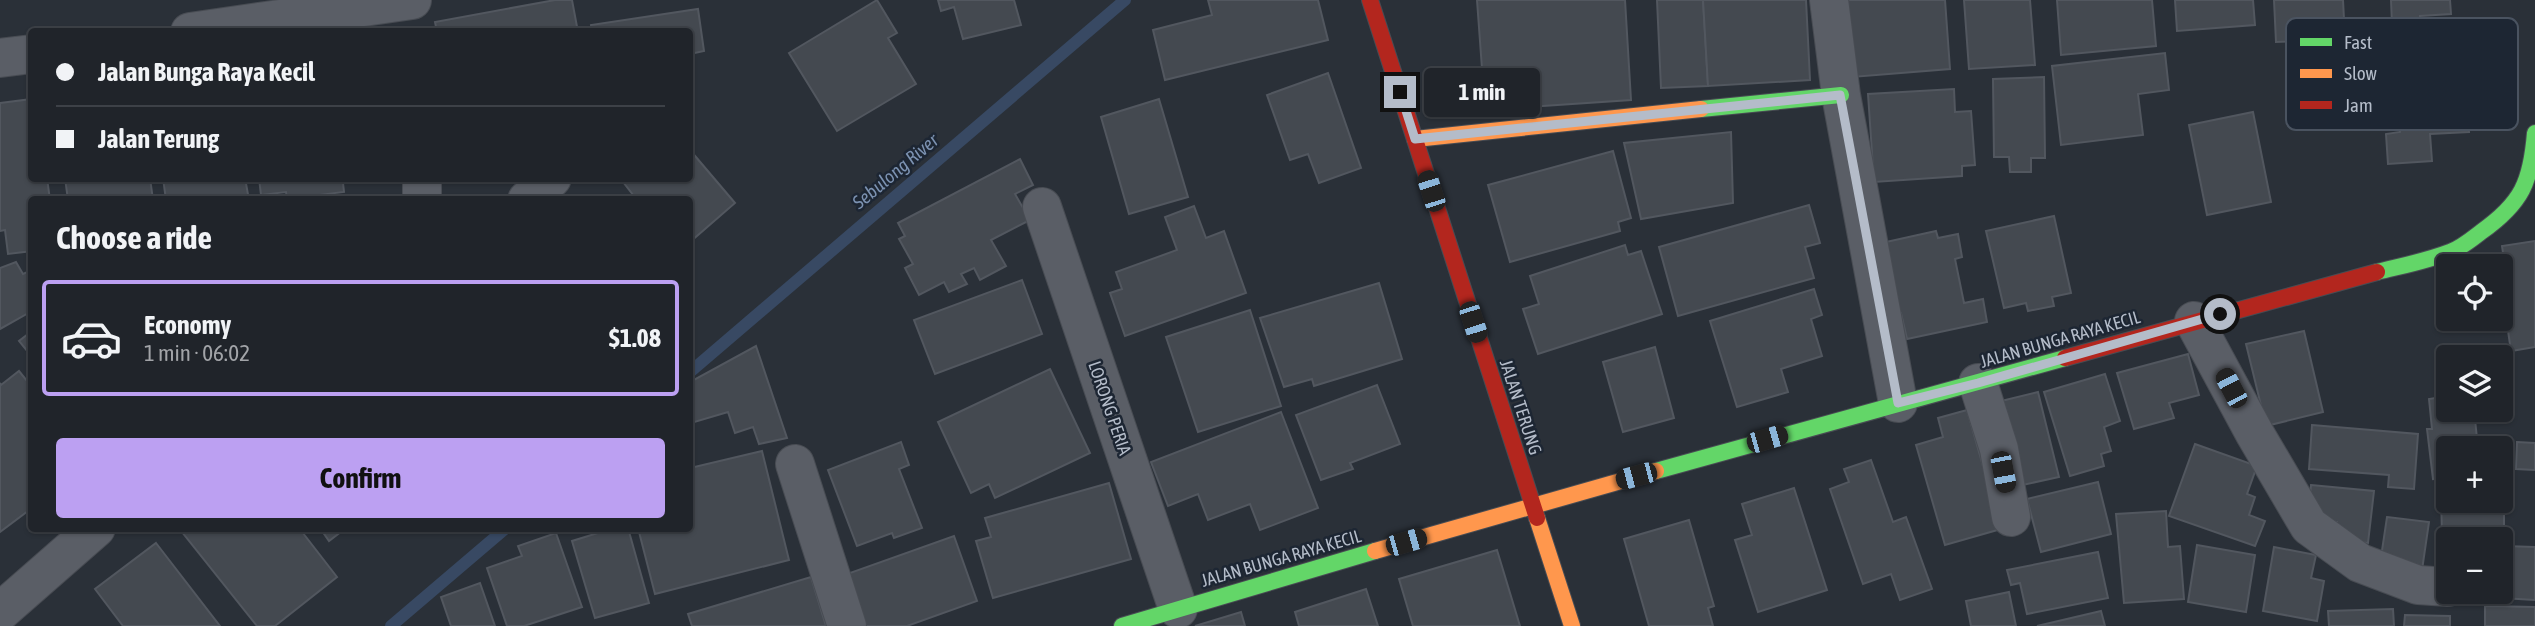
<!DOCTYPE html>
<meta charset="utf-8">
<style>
:root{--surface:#20242a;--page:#282c32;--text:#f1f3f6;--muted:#a2a4a8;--line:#3d4147;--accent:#bca0f2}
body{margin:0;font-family:"Asap Condensed",sans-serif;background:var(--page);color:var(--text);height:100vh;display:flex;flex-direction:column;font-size:26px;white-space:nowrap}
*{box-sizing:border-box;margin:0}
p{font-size:23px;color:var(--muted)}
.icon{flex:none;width:38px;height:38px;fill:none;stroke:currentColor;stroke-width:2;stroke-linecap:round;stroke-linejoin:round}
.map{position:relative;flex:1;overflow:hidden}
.details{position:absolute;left:28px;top:196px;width:665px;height:336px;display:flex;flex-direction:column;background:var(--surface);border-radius:7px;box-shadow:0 2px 5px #0004,0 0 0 2px var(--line)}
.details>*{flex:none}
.hud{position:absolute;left:28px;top:28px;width:665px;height:154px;border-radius:7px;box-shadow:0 2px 5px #0004,0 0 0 2px var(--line);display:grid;align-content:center;height:154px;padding:0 28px;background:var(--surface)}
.controls{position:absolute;left:2436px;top:254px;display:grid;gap:14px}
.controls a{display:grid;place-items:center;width:77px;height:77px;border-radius:7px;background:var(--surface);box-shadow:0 2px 5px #0004,0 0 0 2px var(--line);font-size:35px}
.end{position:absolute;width:32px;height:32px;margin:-16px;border:9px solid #b4bcc9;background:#111;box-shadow:0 0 0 4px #111}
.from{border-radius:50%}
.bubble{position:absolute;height:49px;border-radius:7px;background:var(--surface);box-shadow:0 2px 5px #0004,0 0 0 2px var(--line);font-size:23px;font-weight:700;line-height:49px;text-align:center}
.car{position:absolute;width:21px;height:42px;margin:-21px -10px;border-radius:9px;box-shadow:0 0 5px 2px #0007;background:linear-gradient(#222 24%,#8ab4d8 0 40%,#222 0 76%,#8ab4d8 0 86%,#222 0)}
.hud b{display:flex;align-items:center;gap:24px;height:66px;font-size:26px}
.hud b+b{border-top:2px solid var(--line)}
.hud i{width:18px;height:18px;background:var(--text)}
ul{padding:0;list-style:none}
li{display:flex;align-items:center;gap:21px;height:116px;margin:0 14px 10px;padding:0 14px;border:4px solid transparent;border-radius:7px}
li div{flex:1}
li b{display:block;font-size:26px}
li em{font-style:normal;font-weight:700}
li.active{border-color:var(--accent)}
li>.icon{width:63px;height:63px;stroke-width:1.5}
h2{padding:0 28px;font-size:32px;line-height:84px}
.action{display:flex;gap:14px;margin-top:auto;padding:14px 28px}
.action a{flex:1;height:80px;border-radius:7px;background:var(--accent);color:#111;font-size:28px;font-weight:700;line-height:80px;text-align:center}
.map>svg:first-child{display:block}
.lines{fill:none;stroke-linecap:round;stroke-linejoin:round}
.stream{stroke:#384963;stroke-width:12}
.building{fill:#444950;stroke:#52575f;stroke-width:2}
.street-casing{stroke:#484c53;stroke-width:40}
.fast-casing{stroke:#484c53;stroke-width:18}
.slow-casing{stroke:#484c53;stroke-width:18}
.jam-casing{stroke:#484c53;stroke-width:18}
.street{stroke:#5a5e66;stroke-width:38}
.fast{stroke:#63d668;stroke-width:16}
.slow{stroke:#ff974d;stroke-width:16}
.jam{stroke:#b3261e;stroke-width:16}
.route{stroke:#b4bcc9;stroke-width:9}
.labels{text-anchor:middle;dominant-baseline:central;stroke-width:5;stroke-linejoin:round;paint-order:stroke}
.street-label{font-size:18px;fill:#b4bcc9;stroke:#1d2633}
.water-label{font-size:19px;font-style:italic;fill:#7c92b1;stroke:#1d2633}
.key{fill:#1d2633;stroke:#4a5360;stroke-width:2}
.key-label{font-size:19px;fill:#b4bcc9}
</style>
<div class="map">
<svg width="2535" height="626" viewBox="0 0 2535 626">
<rect width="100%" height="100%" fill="#2a3038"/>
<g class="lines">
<!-- stream -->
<g class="stream">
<polyline points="690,372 1125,0"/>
<polyline points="391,626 506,528"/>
</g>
</g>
<!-- building -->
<g class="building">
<polygon points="555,0 572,0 578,32 437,32 435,22"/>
<polygon points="877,0 897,33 888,38 916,84 837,131 789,53"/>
<polygon points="938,0 1014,0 1021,25 963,39 954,7 941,11"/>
<polygon points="1208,0 1318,0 1328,40 1165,80 1153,30 1212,15"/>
<polygon points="1477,0 1625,0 1631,100 1485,110"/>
<polygon points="1657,0 1703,0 1708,86 1661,88"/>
<polygon points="1703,0 1806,0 1810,80 1708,86"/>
<polygon points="1845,0 1945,0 1950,69 1852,77"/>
<polygon points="1964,0 2030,0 2035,65 1969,69"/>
<polygon points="2057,0 2152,0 2156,46 2061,55"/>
<polygon points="2175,0 2253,0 2255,25 2177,31"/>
<polygon points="2274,0 2343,0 2345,39 2276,42"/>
<polygon points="2391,0 2450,0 2451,14 2420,16 2420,22 2392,24"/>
<polygon points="698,9 704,51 690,54 690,32 592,32 591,25"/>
<polygon points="2472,49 2476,105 2467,106 2469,132 2430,134 2432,161 2388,164 2386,134 2400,132 2396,85 2388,86 2385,57"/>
<polygon points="2165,53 2169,90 2138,94 2143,135 2061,145 2052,66"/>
<polygon points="1328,73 1361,168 1319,183 1308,154 1290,160 1267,95"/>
<polygon points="2044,77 2045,158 2031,158 2031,172 2010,172 2009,157 1994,157 1993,79"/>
<polygon points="1954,89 1955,112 1971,111 1975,165 1962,166 1962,176 1874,182 1868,94"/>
<polygon points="32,99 32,178 47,178 50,200 32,200 32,251 8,254 5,230 0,231 0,103"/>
<polygon points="1159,99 1188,197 1129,214 1101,117"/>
<polygon points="2253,112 2271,202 2207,215 2189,125"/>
<polygon points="1731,132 1733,203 1641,219 1624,143"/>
<polygon points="690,150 735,203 690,242 690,200 637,200 620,178 690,178"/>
<polygon points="1613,151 1631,218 1618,222 1620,231 1510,262 1488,185"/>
<polygon points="1020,159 1033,185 1015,194 1030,220 991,240 1006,266 980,280 974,268 961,274 967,284 949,292 944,282 919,295 905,268 913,264 899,239 905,236 898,223"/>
<polygon points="65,178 150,178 153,200 68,200"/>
<polygon points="163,178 245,178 249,200 166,200"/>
<polygon points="259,178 354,178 354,182 343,183 344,192 287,199 286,192 261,195"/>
<polygon points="1809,205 1820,243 1805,247 1814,278 1678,316 1659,247"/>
<polygon points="1194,206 1206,238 1224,231 1246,293 1125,336 1110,293 1122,289 1116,272 1177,250 1165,217"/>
<polygon points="2054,216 2071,293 2052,297 2054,306 2028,311 2026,303 2004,308 1986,231"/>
<polygon points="1936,231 1938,238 1958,234 1962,257 1955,259 1964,303 1983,299 1987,322 1907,339 1901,313 1896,315 1886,242"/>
<polygon points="2535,241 2535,347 2511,351 2501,284 2501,281 2507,280 2502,246"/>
<polygon points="1625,245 1628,255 1641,251 1662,314 1538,354 1523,309 1539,304 1530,276"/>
<polygon points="16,262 23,274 32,270 32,311 0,329 0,268"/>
<polygon points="1022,280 1042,334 935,374 914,320"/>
<polygon points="1379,283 1402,359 1314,386 1312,379 1284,387 1260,318"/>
<polygon points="1814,289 1822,315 1811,319 1822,356 1781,369 1788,392 1737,407 1710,321"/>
<polygon points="1250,310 1281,406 1198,432 1166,337"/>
<polygon points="32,331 32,357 19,341"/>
<polygon points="2304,331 2323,412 2266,426 2246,344"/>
<polygon points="756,346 787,438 759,444 753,427 735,433 728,412 691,423 690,400 694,398 690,382"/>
<polygon points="1655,347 1674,418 1623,432 1603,362"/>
<polygon points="2188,354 2199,395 2169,403 2174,418 2134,429 2117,373"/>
<polygon points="1050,369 1090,453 995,498 989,484 971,493 938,422"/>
<polygon points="19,371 32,387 32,508 0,532 0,383 1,385"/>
<polygon points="2105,374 2120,421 2104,427 2111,451 2101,454 2104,466 2070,476 2044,392"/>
<polygon points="1377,385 1400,444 1350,463 1353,469 1321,480 1296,415"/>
<polygon points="2038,392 2059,477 2013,487 1993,403"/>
<polygon points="2448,396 2448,410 2474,410 2478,448 2448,448 2448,477 2433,479 2427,429 2432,429 2429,399"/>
<polygon points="1967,410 2001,529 1945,545 1916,445 1943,437 1938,418"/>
<polygon points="1281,412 1318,508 1260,530 1250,504 1208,520 1198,494 1168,506 1151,462"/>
<polygon points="2312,425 2418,434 2414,489 2388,487 2389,475 2309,469"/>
<polygon points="901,442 909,465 899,469 922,528 894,538 892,533 857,546 828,470"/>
<polygon points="2517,442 2535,443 2535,470 2516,469"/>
<polygon points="2195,444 2257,466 2247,494 2255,497 2249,515 2265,521 2255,546 2169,516"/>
<polygon points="762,451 789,560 655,594 638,528 690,528 690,468"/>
<polygon points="1871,460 1893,522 1906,517 1932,589 1900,600 1891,574 1863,584 1830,489 1849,482 1844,469"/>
<polygon points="2098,482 2111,534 2041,552 2027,499"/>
<polygon points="1109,483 1131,559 993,598 976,541 991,537 985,518"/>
<polygon points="2311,485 2374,491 2368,543 2335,540 2337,522 2316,519 2309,506"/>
<polygon points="1794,488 1827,590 1758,612 1735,540 1752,535 1742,504"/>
<polygon points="2501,494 2504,494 2504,527 2498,527 2498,539 2448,539 2448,577 2443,577 2441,495 2448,495 2448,500 2501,500"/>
<polygon points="2166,511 2168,547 2180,546 2184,599 2124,603 2116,514"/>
<polygon points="2387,517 2429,522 2422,570 2380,564"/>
<polygon points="1689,520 1714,606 1708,608 1713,626 1649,626 1624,539"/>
<polygon points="186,528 299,528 337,577 275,626 257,626 182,532"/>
<polygon points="320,528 346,528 329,541"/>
<polygon points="614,528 628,528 649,603 595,618 572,541"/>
<polygon points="556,533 582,607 524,626 507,626 487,568 522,556 518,546"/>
<polygon points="954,536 977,601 907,626 866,626 847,574"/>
<polygon points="156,543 220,626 123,626 95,589"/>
<polygon points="2197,545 2255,555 2246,612 2188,602"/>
<polygon points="2504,546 2535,547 2535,600 2502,598"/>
<polygon points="2274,547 2316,555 2311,578 2324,581 2317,621 2263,611"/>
<polygon points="1497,550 1520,626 1413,626 1399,579"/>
<polygon points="2098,552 2108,598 2027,614 2020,583 2011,585 2007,570"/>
<polygon points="811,577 826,626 692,626 688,614"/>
<polygon points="480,583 495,626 451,626 441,597"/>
<polygon points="1366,589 1378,626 1299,626 1295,612"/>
<polygon points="2009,592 2016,626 1971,626 1966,601"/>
<polygon points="2485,606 2535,607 2535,626 2485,626"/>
<polygon points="2393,609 2394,626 2329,626 2328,611"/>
<polygon points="2101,611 2105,626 2037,626"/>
<polygon points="1241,612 1245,626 1195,626"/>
<polygon points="2405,615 2450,616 2450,626 2404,626"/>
</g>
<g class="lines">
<defs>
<g id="street">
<polyline points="1829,0 1841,95 1898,403"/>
<polyline points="190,32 412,0"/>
<polyline points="0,58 32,54"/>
<polyline points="422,178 422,200"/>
<polyline points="527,200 552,178"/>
<polyline points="1042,207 1178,609"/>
<polyline points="2194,321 2255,434 2309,526 2360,563 2418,585 2448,587"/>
<polyline points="1978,383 1999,449 2011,517"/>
<polyline points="795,464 847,626"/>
<polyline points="0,612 96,528"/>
</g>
<g id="fast">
<polyline points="1701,109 1841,95"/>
<path d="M2377,272C2401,266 2427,261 2450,252C2461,248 2472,239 2481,232C2522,203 2531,182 2535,133"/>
<polyline points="1656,471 2065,358"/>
<polyline points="1122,626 1375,551"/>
</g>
<g id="slow">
<polyline points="1415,139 1701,109"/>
<polyline points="1537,518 1572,626"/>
<polyline points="1375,551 1656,471"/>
</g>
<g id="jam">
<polyline points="1370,0 1537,518"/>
<polyline points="2065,358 2377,272"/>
</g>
</defs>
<!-- street casing -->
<use href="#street" class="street-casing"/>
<!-- fast casing -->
<use href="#fast" class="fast-casing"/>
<!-- slow casing -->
<use href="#slow" class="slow-casing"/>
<!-- jam casing -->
<use href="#jam" class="jam-casing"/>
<!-- street -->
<use href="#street" class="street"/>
<!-- fast -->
<use href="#fast" class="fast"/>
<!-- slow -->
<use href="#slow" class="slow"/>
<!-- jam -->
<use href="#jam" class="jam"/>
</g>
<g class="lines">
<!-- route -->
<polyline class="route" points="1400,92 1415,139 1840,95 1898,403 1978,383 2220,314"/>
</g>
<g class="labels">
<!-- street labels -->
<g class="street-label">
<text transform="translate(2060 339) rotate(-16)">JALAN BUNGA RAYA KECIL</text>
<text transform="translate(1521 407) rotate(72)">JALAN TERUNG</text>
<text transform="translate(1110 408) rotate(71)">LORONG PERIA</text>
<text transform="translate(1281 558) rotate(-16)">JALAN BUNGA RAYA KECIL</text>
</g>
<!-- water labels -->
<g class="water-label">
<text transform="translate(895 171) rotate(-40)">Sebulong River</text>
</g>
</g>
<!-- legend -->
<rect x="2286" y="18" width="232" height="112" rx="10" class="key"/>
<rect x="2300" y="38" width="32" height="8" fill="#63d668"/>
<rect x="2300" y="69" width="32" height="9" fill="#ff974d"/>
<rect x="2300" y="101" width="32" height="8" fill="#b3261e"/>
<g class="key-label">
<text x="2344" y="49">Fast</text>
<text x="2344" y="80">Slow</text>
<text x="2344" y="112">Jam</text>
</g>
</svg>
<div class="controls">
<a><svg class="icon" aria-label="locate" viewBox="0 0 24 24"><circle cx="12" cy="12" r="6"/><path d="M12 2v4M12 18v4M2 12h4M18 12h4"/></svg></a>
<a><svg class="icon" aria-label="layers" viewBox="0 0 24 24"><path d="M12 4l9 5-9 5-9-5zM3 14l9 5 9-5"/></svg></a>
<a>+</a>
<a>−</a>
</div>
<i class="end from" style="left:2220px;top:314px"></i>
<i class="end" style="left:1400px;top:92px"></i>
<div class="bubble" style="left:1424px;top:68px;width:116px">1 min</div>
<i class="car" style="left:1431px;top:191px;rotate:342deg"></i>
<i class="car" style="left:1473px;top:322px;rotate:162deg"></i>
<i class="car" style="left:2231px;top:388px;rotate:332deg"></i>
<i class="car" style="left:1767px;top:439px;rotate:74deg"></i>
<i class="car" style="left:2003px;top:472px;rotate:169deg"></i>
<i class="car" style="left:1636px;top:476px;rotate:255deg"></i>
<i class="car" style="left:1406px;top:542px;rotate:74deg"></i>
<div class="hud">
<b><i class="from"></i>Jalan Bunga Raya Kecil</b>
<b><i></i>Jalan Terung</b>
</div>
<section class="details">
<h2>Choose a ride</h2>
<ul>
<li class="active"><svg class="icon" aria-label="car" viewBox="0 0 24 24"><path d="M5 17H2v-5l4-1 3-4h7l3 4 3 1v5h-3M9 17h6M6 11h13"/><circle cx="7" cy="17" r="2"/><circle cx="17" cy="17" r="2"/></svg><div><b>Economy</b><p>1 min · 06:02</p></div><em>$1.08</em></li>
</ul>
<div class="action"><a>Confirm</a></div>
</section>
</div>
